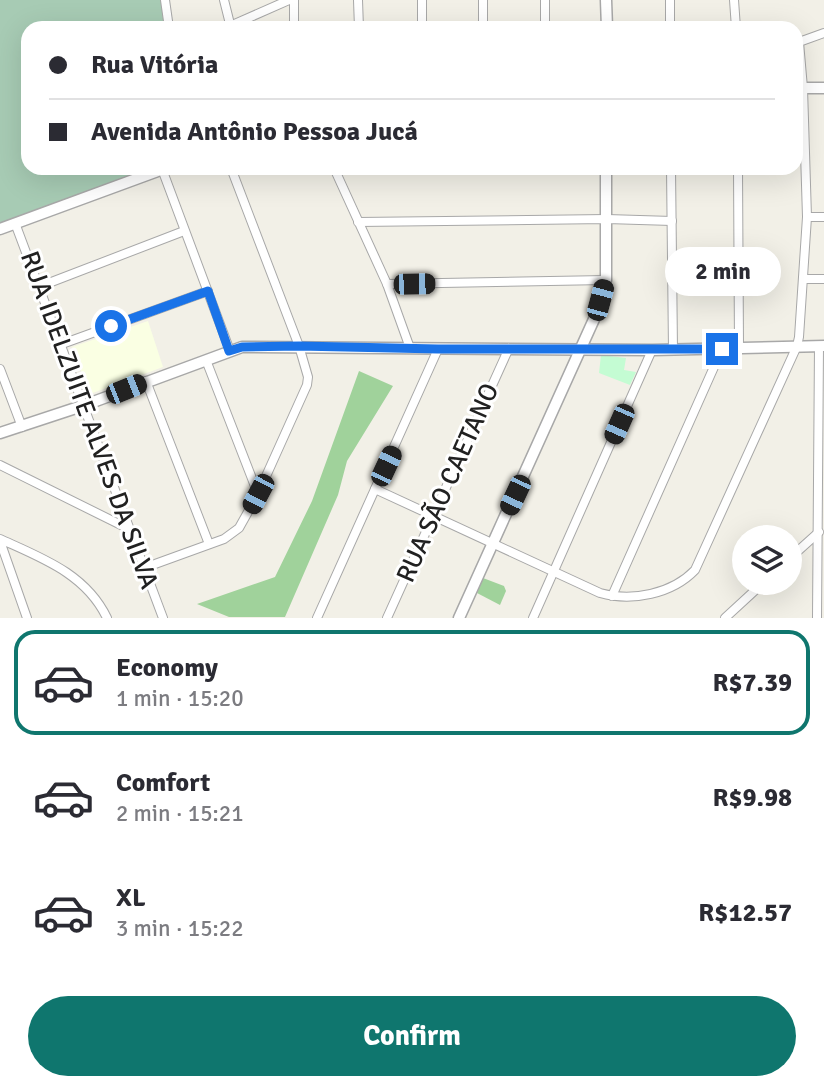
<!DOCTYPE html>
<meta charset="utf-8">
<style>
:root{--surface:#fff;--page:#f2f2f3;--text:#2b2b33;--muted:#7c7c81;--line:#e1e1e2;--accent:#0f766e}
body{margin:0;font-family:Signika,sans-serif;background:var(--page);color:var(--text);height:100vh;display:flex;flex-direction:column;font-size:26px;white-space:nowrap}
*{box-sizing:border-box;margin:0}
p{font-size:23px;color:var(--muted)}
.icon{flex:none;width:38px;height:38px;fill:none;stroke:currentColor;stroke-width:2;stroke-linecap:round;stroke-linejoin:round}
.map{position:relative;height:618px;overflow:hidden}
.side{display:flex;flex-direction:column;background:var(--surface);flex:1}
.side>*{flex:none}
.hud{position:absolute;left:21px;top:21px;width:782px;height:154px;border-radius:21px;box-shadow:0 7px 28px #0002;display:grid;align-content:center;height:154px;padding:0 28px;background:var(--surface)}
.buttons{position:absolute;left:732px;top:525px;display:grid;gap:14px}
.buttons a{display:grid;place-items:center;width:70px;height:70px;border-radius:50%;background:var(--surface);box-shadow:0 7px 28px #0002;font-size:35px}
.end{position:absolute;width:32px;height:32px;margin:-16px;border:9px solid #1a73e8;background:#fff;box-shadow:0 0 0 4px #fff}
.from{border-radius:50%}
.bubble{position:absolute;height:49px;border-radius:24px;background:var(--surface);box-shadow:0 7px 28px #0002;font-size:23px;font-weight:800;line-height:49px;text-align:center}
.car{position:absolute;width:21px;height:42px;margin:-21px -10px;border-radius:9px;box-shadow:0 0 5px 2px #0007;background:linear-gradient(#222 24%,#8ab4d8 0 40%,#222 0 76%,#8ab4d8 0 86%,#222 0)}
.hud b{display:flex;align-items:center;gap:24px;height:66px;font-size:26px}
.hud b+b{border-top:2px solid var(--line)}
.hud i{width:18px;height:18px;background:var(--text)}
ul{padding:12px 0 0;list-style:none}
li{display:flex;align-items:center;gap:21px;height:105px;margin:0 14px 10px;padding:0 14px;border:4px solid transparent;border-radius:21px}
li div{flex:1}
li b{display:block;font-size:26px}
li em{font-style:normal;font-weight:800}
li.selected{border-color:var(--accent)}
li>.icon{width:63px;height:63px;stroke-width:1.5}
.action{display:flex;gap:14px;margin-top:auto;padding:14px 28px}
.action a{flex:1;height:80px;border-radius:42px;background:var(--accent);color:#fff;font-size:28px;font-weight:800;line-height:80px;text-align:center}
.map>svg:first-child{display:block}
.education{fill:#faffe3}
.forest{fill:#a0d29b}
.cemetery{fill:#a7cbb4}
.park{fill:#c4fcd3}
.lines{fill:none;stroke-linecap:round;stroke-linejoin:round}
.minor-casing{stroke:#a8a8a8;stroke-width:10}
.tertiary-casing{stroke:#a8a8a8;stroke-width:13}
.minor{stroke:#fff;stroke-width:8}
.tertiary{stroke:#fff;stroke-width:10}
.route{stroke:#1a73e8;stroke-width:9}
.labels{text-anchor:middle;dominant-baseline:central;stroke-width:6;stroke-linejoin:round;paint-order:stroke}
.street-label{font-size:26px;fill:#212121;stroke:#fff}
</style>
<div class="map">
<svg width="824" height="618" viewBox="0 0 824 618">
<rect width="100%" height="100%" fill="#f2f0e7"/>
<!-- education -->
<polygon class="education" points="148,321 163,367 90,394 72,347"/>
<!-- forest -->
<g class="forest">
<polygon points="359,371 393,386 347,461 338,495 285,617 229,617 197,604 275,577 312,501"/>
<polygon points="483,578 504,586 506,591 500,605 477,593"/>
</g>
<!-- cemetery -->
<polygon class="cemetery" points="0,0 161,0 164,28 28,28 28,168 155,168 0,224"/>
<!-- park -->
<polygon class="park" points="601,355 626,358 624,370 636,372 630,385 599,373"/>
<g class="lines">
<defs>
<g id="minor">
<polyline points="165,0 169,28"/>
<polyline points="224,0 231,28"/>
<polyline points="358,0 359,28"/>
<polyline points="483,0 483,28"/>
<polyline points="545,0 545,28"/>
<polyline points="670,0 670,28"/>
<polyline points="734,0 736,28"/>
<polyline points="230,26 289,0"/>
<polyline points="294,28 294,0"/>
<polyline points="422,28 422,0"/>
<polyline points="334,168 387,284 410,348"/>
<polyline points="671,168 673,350"/>
<polyline points="738,168 739,347"/>
<polyline points="162,169 230,351"/>
<polyline points="807,217 824,217"/>
<polyline points="358,222 607,219 672,221"/>
<polyline points="15,223 163,618"/>
<polyline points="804,279 824,279"/>
<polyline points="387,284 606,280"/>
<polyline points="41,286 184,231"/>
<polyline points="62,344 208,291"/>
<polyline points="206,360 258,494"/>
<polyline points="0,369 22,427"/>
<polyline points="146,381 209,544"/>
<polyline points="0,465 129,529"/>
<path d="M375,489L600,593C632,602 672,594 695,570L797,346L799,337L807,217L803,88L799,42L824,33"/>
<path d="M0,539C42,558 86,574 107,618"/>
<polyline points="0,541 27,618"/>
<polyline points="789,559 819,532"/>
<polyline points="144,568 224,539 239,528 258,494 307,385 308,377 299,346 231,168"/>
<polyline points="612,596 722,349"/>
<polyline points="317,618 438,349"/>
<polyline points="387,618 509,348"/>
<polyline points="533,618 652,350"/>
<polyline points="725,618 763,583"/>
<polyline points="817,618 819,346"/>
</g>
<g id="tertiary">
<polyline points="606,0 607,28"/>
<polyline points="796,88 824,88"/>
<polyline points="0,229 166,168"/>
<polyline points="0,433 85,405 242,347 652,350 824,346"/>
<polyline points="459,618 595,317 606,280 606,168"/>
</g>
</defs>
<!-- minor casing -->
<use href="#minor" class="minor-casing"/>
<!-- tertiary casing -->
<use href="#tertiary" class="tertiary-casing"/>
<!-- minor -->
<use href="#minor" class="minor"/>
<!-- tertiary -->
<use href="#tertiary" class="tertiary"/>
</g>
<g class="lines">
<!-- route -->
<polyline class="route" points="111,326 208,291 229,351 242,347 299,346 438,349 722,349"/>
</g>
<g class="labels">
<!-- street labels -->
<g class="street-label">
<text transform="translate(89 420) rotate(70)">RUA IDELZUITE ALVES DA SILVA</text>
<text transform="translate(448 483) rotate(-66)">RUA SÃO CAETANO</text>
</g>
</g>
</svg>
<div class="buttons">
<a><svg class="icon" aria-label="layers" viewBox="0 0 24 24"><path d="M12 4l9 5-9 5-9-5zM3 14l9 5 9-5"/></svg></a>
</div>
<i class="end from" style="left:111px;top:326px"></i>
<i class="end" style="left:722px;top:349px"></i>
<div class="bubble" style="left:665px;top:247px;width:116px">2 min</div>
<i class="car" style="left:414px;top:284px;rotate:89deg"></i>
<i class="car" style="left:600px;top:300px;rotate:15deg"></i>
<i class="car" style="left:126px;top:389px;rotate:68deg"></i>
<i class="car" style="left:619px;top:424px;rotate:204deg"></i>
<i class="car" style="left:386px;top:466px;rotate:25deg"></i>
<i class="car" style="left:258px;top:494px;rotate:208deg"></i>
<i class="car" style="left:515px;top:495px;rotate:205deg"></i>
<div class="hud">
<b><i class="from"></i>Rua Vitória</b>
<b><i></i>Avenida Antônio Pessoa Jucá</b>
</div>
</div>
<section class="side">
<ul>
<li class="selected"><svg class="icon" aria-label="car" viewBox="0 0 24 24"><path d="M5 17H2v-5l4-1 3-4h7l3 4 3 1v5h-3M9 17h6M6 11h13"/><circle cx="7" cy="17" r="2"/><circle cx="17" cy="17" r="2"/></svg><div><b>Economy</b><p>1 min · 15:20</p></div><em>R$7.39</em></li>
<li><svg class="icon" aria-label="car" viewBox="0 0 24 24"><path d="M5 17H2v-5l4-1 3-4h7l3 4 3 1v5h-3M9 17h6M6 11h13"/><circle cx="7" cy="17" r="2"/><circle cx="17" cy="17" r="2"/></svg><div><b>Comfort</b><p>2 min · 15:21</p></div><em>R$9.98</em></li>
<li><svg class="icon" aria-label="car" viewBox="0 0 24 24"><path d="M5 17H2v-5l4-1 3-4h7l3 4 3 1v5h-3M9 17h6M6 11h13"/><circle cx="7" cy="17" r="2"/><circle cx="17" cy="17" r="2"/></svg><div><b>XL</b><p>3 min · 15:22</p></div><em>R$12.57</em></li>
</ul>
<div class="action"><a>Confirm</a></div>
</section>
